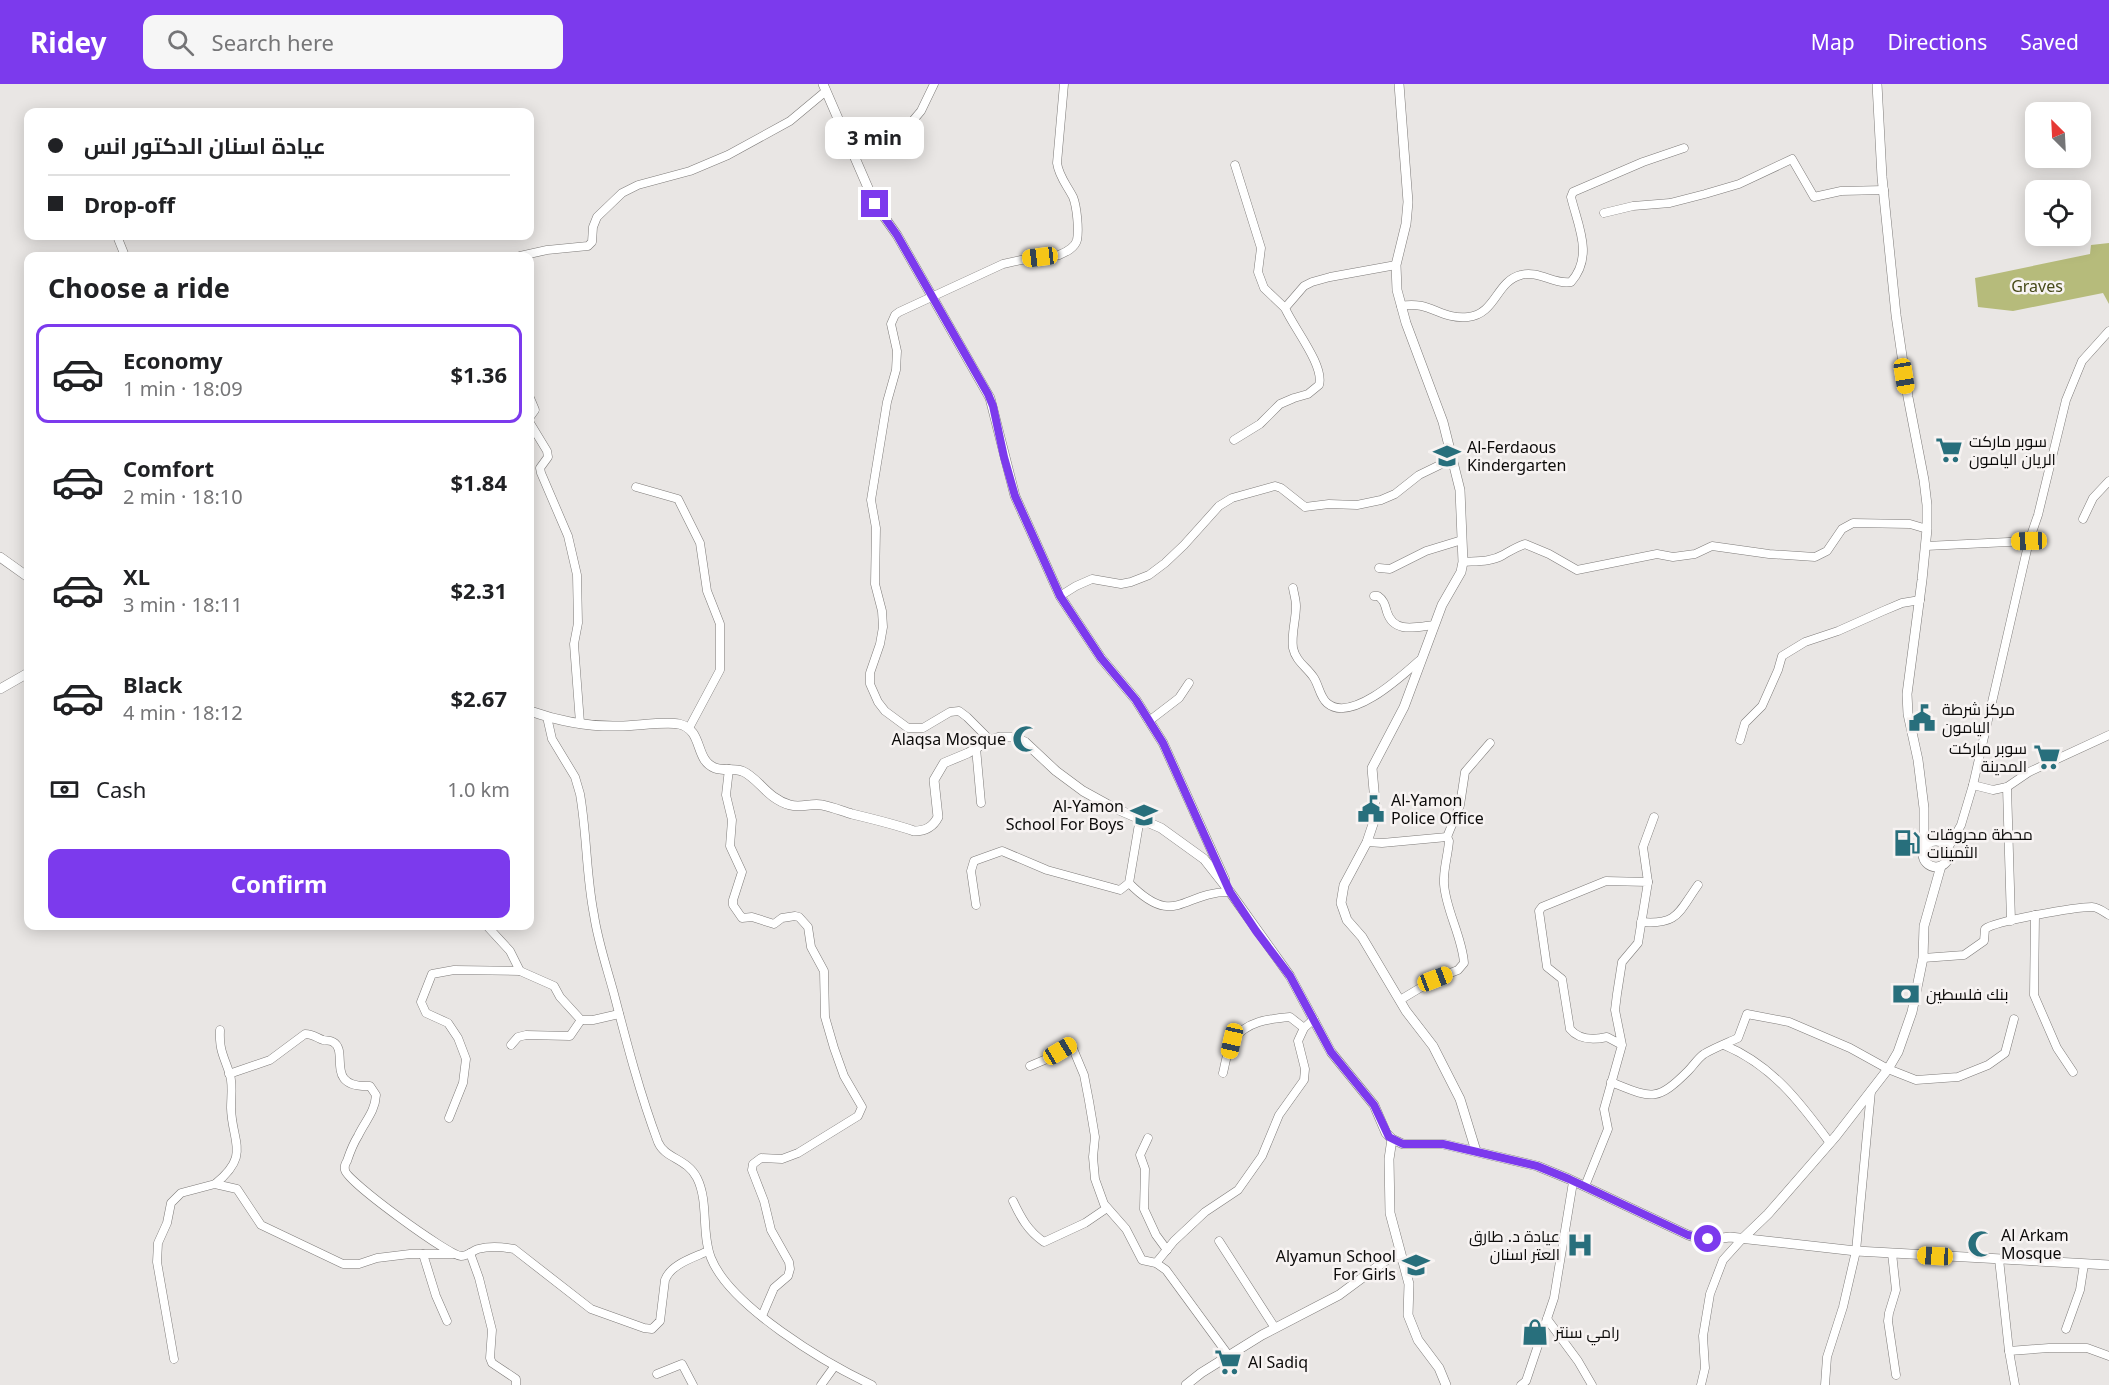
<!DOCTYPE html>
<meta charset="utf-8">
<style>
:root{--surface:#fff;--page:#f6f6f6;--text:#202124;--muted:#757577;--line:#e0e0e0;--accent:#7c3aed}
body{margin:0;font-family:"Noto Sans",Cairo,sans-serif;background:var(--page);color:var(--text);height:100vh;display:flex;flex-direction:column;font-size:22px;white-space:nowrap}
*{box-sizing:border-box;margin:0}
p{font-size:20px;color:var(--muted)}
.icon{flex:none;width:33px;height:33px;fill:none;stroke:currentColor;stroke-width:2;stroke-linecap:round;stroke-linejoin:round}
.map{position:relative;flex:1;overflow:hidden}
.details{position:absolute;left:24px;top:168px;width:510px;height:678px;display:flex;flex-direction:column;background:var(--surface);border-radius:12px;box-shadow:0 3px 15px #0003}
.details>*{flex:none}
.top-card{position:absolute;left:24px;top:24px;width:510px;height:132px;border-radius:12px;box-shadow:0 3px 15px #0003;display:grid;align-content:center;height:132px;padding:0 24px;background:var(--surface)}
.needle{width:39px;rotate:336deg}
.fabs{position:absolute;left:2025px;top:18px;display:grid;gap:12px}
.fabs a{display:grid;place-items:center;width:66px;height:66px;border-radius:12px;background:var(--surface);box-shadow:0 3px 15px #0003;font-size:30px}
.end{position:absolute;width:27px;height:27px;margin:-14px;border:8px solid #7c3aed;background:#fff;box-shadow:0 0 0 3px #fff}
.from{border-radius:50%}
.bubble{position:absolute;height:42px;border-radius:12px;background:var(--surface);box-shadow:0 3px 15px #0003;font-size:20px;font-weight:700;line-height:42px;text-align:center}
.car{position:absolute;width:18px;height:36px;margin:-18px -9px;border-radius:8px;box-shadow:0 0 4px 2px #0007;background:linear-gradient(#f5c518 24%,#345 0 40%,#f5c518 0 76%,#345 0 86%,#f5c518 0)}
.top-card b{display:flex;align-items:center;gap:21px;height:57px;font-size:22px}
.top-card b+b{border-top:2px solid var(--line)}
.top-card i{width:15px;height:15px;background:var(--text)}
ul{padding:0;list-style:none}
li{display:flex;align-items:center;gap:18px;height:99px;margin:0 12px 9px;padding:0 12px;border:3px solid transparent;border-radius:12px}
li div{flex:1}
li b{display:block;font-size:22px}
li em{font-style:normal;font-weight:700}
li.selected{border-color:var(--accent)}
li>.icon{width:54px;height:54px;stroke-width:1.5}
h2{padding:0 24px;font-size:27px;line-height:72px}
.pay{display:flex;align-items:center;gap:15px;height:66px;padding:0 24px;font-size:22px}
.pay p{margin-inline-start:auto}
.primary-button{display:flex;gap:12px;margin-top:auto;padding:12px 24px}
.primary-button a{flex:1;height:69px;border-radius:12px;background:var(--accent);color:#fff;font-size:24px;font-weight:700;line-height:69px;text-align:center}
header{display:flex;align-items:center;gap:36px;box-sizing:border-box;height:84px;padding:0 30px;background:var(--accent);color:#fff}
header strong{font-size:28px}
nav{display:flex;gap:33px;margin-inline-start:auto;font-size:21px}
.search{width:420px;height:54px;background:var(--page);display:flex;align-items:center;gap:15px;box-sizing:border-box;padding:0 21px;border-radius:12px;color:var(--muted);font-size:22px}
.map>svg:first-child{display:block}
.green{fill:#b6bb7b}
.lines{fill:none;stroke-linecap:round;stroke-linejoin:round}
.minor-casing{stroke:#7e7b79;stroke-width:9}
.tertiary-casing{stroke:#7e7b79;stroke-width:10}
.minor{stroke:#fff;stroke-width:8}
.tertiary{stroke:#fff;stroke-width:9}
.route{stroke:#7c3aed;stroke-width:8}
.labels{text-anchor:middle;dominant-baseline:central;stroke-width:5;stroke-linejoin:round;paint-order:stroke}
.park-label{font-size:16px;fill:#474a19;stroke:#f7f3f2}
.poi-label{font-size:16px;fill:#0c0b0a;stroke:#f7f3f2;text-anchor:start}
</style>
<header>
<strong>Ridey</strong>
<div class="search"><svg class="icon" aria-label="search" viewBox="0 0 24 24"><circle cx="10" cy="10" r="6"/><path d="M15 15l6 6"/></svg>Search here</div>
<nav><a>Map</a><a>Directions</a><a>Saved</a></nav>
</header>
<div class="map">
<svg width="2109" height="1301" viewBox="0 0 2109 1301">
<rect width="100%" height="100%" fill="#e9e6e4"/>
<!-- green -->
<polygon class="green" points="2109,159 2109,220 2103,209 2013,227 1978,223 1975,194 2090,170 2091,161"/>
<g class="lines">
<defs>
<g id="minor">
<polyline points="854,72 899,53 921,27 934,0"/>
<polyline points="1235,81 1261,164 1258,188 1264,204 1285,224"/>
<polyline points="1604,129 1633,122 1670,119 1705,110 1739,100 1792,75 1814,113 1841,107 1884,106"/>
<polyline points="117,152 125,172"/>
<polyline points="520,172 547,166 588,162 592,158 593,143 597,133 622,109 638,101 690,87 728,71 790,37 826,7"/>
<path d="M1401,222C1430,216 1440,236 1468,233C1496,230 1496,197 1521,191C1538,186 1555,201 1571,198C1594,172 1578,142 1571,113L1573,108L1643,78L1684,64"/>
<polyline points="530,314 535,326 530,333"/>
<polyline points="530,339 547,367 548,373 540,384 541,389 568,452 577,491 578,539 574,560 580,639"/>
<path d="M1234,356L1260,340L1280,320L1294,314L1308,310L1319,301C1325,282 1293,243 1285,224L1304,202L1312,198L1330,193L1396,181"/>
<polyline points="636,403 678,415 700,459 707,507 720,540 720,586 689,644"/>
<polyline points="2083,435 2093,414 2109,397"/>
<polyline points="1926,462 2029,457"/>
<path d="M1463,478C1476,477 1491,478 1503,471C1510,467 1516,463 1525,460L1549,470L1577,486L1657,470L1673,473L1695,470L1712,462L1769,470L1815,473L1827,467L1842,445L1853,439L1910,440L1927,445"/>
<polyline points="1379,484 1390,485 1426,467 1462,456"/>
<path d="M1293,504C1294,510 1296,516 1296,522C1296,536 1291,550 1293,564C1296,578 1307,583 1314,594C1319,602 1320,613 1327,619C1351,640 1403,591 1421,575"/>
<polyline points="1060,512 1076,502 1092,495 1121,500 1131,498 1149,491 1165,479 1184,461 1219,422 1232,414 1275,402 1281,404 1305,423 1329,420 1357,421 1381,416 1395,410 1419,391 1452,375"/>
<path d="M1374,512H1378C1384,516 1385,521 1387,528C1394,550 1416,543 1434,541"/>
<path d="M547,633L552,655L575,693L580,710C587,750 586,791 594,831C598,858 607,884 614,910C627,960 640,1010 658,1058C665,1075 687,1074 697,1094C709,1118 701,1149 711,1174C730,1222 825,1279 872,1301"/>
<polyline points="1149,637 1179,614 1189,599"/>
<path d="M990,656L967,633L959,627L950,628L923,644H908L885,627L878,618L870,600V589L880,560L883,543L882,527L875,500L876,444L871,416L887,318L896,286L897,267L891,240L895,231L899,228L1003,180L1021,176L1059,171C1066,168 1075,164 1077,156C1079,146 1077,123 1073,113C1067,101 1059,93 1057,79L1064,0"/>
<polyline points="1740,656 1745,639 1762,622 1778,586 1782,572 1805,558 1838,547 1883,527 1902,519 1920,516"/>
<polyline points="976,664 981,719"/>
<polyline points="729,685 726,711 732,736 730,762 742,788 733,816 733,821 742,834 752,833 774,840 782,834 795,832 799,833 808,843 811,863 824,887 825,933 834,964 844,992 862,1023 858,1032 798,1069 782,1075 761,1074 753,1080 752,1086 764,1117 771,1146 789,1178 790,1185 788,1192 774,1204 762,1232"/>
<polyline points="1973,701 1993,706 2007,703 2029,688 2109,651"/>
<polyline points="2007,703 2011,837"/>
<polyline points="1447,753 1460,721 1465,688 1490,659"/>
<path d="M1367,758L1382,759L1447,753L1449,757C1448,771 1443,786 1444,800C1446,827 1462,852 1464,879L1458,886L1435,895L1400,916"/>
<polyline points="1948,764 1961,741 1973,701 2029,457 2038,431 2066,316 2082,277 2109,247"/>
<polyline points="1648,798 1643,763 1654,733"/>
<path d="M1129,799C1175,846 1183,807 1230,808"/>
<polyline points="976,821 971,787 974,777 1002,767 1047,786 1120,806 1129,799 1140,734"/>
<polyline points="2035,831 2034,911 2057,964 2073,988"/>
<path d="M1641,838C1678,841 1678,829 1698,801"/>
<polyline points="487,842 510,867 520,887 554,902 560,913 581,936 593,936 619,930"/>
<path d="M1923,874L1964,871L1984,857L1985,845C1995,837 2076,823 2092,823C2098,823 2104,828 2109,831"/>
<polyline points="511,961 518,953 526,951 570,952 581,936"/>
<path d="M1724,961C1772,981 1800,1018 1830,1059"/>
<polyline points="1030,982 1049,974 1071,960 1084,991 1089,1017 1095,1053 1093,1073 1095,1095 1104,1120 1126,1145 1142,1176 1156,1179 1166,1186 1229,1272"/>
<path d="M1223,989C1225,981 1228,962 1233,956C1247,937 1268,935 1290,933L1304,944"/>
<path d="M229,990L270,976L305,950C313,950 317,954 323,956C327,957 330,956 333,958C350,967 323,1004 370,1002L376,1011C375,1028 365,1037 358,1052C353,1060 350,1068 347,1077C345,1081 344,1081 345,1086C346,1097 448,1171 461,1172C468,1172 472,1167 478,1165C489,1162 503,1163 514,1165L591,1225L644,1244L652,1245L660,1237L665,1196C671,1180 693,1174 708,1167"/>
<path d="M1611,998C1651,1014 1656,1019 1688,987C1693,982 1698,974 1704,970C1714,964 1727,959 1738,954L1747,930L1789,938L1850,964L1888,985L1916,996L1958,993L1988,981L2005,969L2014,935"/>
<polyline points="449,1034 463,999 466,975 458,954 448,939 426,929 421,918 432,890 454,886 520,887"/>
<polyline points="1148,1054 1140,1071 1145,1085 1144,1125 1156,1151 1167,1166"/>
<path d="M215,1100C251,1071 232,1059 231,1024C231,1013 233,1001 230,991C224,972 219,967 220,946"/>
<path d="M1585,1102L1608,1045L1604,1025L1622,961L1615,926L1617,910L1622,878L1638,859L1648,798L1606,797L1542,823L1539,827L1547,883L1562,895L1570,945C1579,956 1594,956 1607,953L1622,961"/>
<path d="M1013,1117C1021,1134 1028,1147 1044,1158L1085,1139L1107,1124"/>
<polyline points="1219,1157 1275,1244"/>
<polyline points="470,1169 479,1194 492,1246 490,1274 492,1279 516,1295 516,1301"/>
<polyline points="1892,1169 1896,1206 1889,1229 1888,1237 1896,1291"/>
<polyline points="423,1170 436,1212 447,1237"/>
<polyline points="1999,1175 2009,1267 2015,1301"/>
<polyline points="1156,1179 1174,1157 1205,1128 1238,1106 1262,1072 1279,1031 1304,996 1305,985 1298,957 1304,944 1314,935"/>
<polyline points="1547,1235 1578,1277 1592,1301"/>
<polyline points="2066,1245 2080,1206 2084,1180"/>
<polyline points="2009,1267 2049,1264 2087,1264 2109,1272"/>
<polyline points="174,1275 157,1178 158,1159 167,1139 171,1119 181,1109 215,1100 237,1105 261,1141 343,1180 359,1180 377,1174 410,1170 453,1170"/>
<polyline points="657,1290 682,1280 693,1301"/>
<polyline points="821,1301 834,1283"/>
<polyline points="1521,1301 1526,1297 1554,1214 1573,1098"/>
<polyline points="1701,1301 1705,1284 1703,1252 1710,1210 1723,1176 1742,1155"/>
<polyline points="1825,1301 1827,1273 1843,1223 1856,1167 1871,1007"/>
</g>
<g id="tertiary">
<polyline points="823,0 875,120 897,151 990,314 1015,412 1060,512 1101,574 1136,616 1163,659 1225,796"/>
<polyline points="1399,0 1408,118 1406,140 1396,181 1397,206 1406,239 1443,338 1460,406 1463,478 1461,488 1442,521 1404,623 1372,684 1375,718 1374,737 1367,758 1344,801 1341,819 1347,836 1362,853 1406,927 1433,962 1460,1015 1476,1067"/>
<polyline points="1877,0 1882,93 1896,231 1908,313 1924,396 1927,421 1927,445 1922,496 1907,610 1908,630 1918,676 1924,724 1924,766"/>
<polyline points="0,473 28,493"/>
<polyline points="0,605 28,589"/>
<path d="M530,627C558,637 589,643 620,642C635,642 666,637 679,640C704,646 694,676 715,684C723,687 733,684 742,687C759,694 766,714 790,721C801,724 811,719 822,721C832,723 842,727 852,730C873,735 894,740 914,747C926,747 933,743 938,733L934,696L944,679L968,669L990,656L1000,653H1013L1025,658L1056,687L1083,707L1112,723L1161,744L1204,775L1230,808L1290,892L1331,968L1374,1021L1386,1049L1392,1055L1403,1060H1443L1537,1082L1569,1095L1688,1151C1702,1156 1715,1155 1730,1153L1856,1167L2109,1181"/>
<circle cx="1936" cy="770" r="13"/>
<polyline points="1392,1055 1389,1075 1390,1129 1409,1200 1408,1231 1418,1256 1439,1284 1446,1301"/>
<polyline points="1742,1155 1768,1130 1836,1052 1888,985 1898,968 1912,928 1923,874 1924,842 1941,782"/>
<polyline points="1186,1301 1201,1289 1262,1251 1339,1211 1389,1174 1400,1170"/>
</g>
</defs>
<!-- minor casing -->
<use href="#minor" class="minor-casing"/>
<!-- tertiary casing -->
<use href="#tertiary" class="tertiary-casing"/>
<!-- minor -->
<use href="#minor" class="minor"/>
<!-- tertiary -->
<use href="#tertiary" class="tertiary"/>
</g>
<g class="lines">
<!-- route -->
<polyline class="route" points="875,120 897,151 988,310 993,322 1004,373 1015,412 1060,512 1101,574 1136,616 1163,659 1230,808 1256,847 1290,892 1331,968 1374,1021 1389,1053 1403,1060 1443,1060 1537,1082 1569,1095 1688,1151 1708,1155"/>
</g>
<!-- icons -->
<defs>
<symbol id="supermarket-bare" viewBox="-9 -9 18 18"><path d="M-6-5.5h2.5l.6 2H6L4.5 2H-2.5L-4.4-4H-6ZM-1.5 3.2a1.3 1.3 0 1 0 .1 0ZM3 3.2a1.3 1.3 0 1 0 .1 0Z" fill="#286f7c" stroke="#f7f3f2" stroke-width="2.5" paint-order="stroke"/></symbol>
<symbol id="school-bare" viewBox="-9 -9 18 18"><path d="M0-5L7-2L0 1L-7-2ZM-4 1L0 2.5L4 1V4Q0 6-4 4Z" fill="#286f7c" stroke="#f7f3f2" stroke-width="2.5" paint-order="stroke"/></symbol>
<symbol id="civic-bare" viewBox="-9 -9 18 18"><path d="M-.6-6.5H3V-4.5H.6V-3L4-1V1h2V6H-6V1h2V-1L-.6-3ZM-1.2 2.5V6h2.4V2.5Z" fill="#286f7c" stroke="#f7f3f2" stroke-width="2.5" paint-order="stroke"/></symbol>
<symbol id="mosque-bare" viewBox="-9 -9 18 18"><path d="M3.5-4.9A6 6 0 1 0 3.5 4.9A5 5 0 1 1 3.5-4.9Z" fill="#286f7c" stroke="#f7f3f2" stroke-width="2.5" paint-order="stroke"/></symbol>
<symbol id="fuel-bare" viewBox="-9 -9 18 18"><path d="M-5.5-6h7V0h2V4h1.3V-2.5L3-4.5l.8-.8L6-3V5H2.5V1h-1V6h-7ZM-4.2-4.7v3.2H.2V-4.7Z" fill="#286f7c" stroke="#f7f3f2" stroke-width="2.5" paint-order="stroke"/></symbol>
<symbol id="bank-bare" viewBox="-9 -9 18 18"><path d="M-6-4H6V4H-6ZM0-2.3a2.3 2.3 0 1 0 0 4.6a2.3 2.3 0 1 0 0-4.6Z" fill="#286f7c" stroke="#f7f3f2" stroke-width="2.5" paint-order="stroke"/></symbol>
<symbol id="hospital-bare" viewBox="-9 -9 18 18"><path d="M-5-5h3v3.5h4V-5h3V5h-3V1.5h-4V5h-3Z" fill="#286f7c" stroke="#f7f3f2" stroke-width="2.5" paint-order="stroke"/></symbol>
<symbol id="shop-bare" viewBox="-9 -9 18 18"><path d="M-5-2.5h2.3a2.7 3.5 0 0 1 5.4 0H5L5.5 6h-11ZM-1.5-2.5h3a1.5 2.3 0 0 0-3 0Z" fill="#286f7c" stroke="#f7f3f2" stroke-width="2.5" paint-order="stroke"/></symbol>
</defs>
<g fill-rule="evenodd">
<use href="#supermarket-bare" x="1930" y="347" width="38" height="38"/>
<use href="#school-bare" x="1428" y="353" width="38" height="38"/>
<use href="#civic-bare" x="1903" y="615" width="38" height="38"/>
<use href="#mosque-bare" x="1007" y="636" width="38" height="38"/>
<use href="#supermarket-bare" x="2028" y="654" width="38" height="38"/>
<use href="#civic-bare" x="1352" y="706" width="38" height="38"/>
<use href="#school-bare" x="1125" y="712" width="38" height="38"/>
<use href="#fuel-bare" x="1888" y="740" width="38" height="38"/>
<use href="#bank-bare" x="1887" y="891" width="38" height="38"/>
<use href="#mosque-bare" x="1962" y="1141" width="38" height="38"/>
<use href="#hospital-bare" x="1561" y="1142" width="38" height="38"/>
<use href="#school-bare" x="1397" y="1162" width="38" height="38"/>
<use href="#shop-bare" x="1516" y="1229" width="38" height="38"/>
<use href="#supermarket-bare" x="1209" y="1259" width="38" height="38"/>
</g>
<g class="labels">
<!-- park labels -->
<g class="park-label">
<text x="2037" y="202">Graves</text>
</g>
<!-- poi labels -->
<g class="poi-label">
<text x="1969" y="357">سوبر ماركت<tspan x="1969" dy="18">الريان اليامون</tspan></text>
<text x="1467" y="363">Al-Ferdaous<tspan x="1467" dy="18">Kindergarten</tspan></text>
<text x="1942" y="625">مركز شرطة<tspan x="1942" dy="18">اليامون</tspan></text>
<text x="1006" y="655" text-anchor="end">Alaqsa Mosque</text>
<text x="2027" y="664" text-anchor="end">سوبر ماركت<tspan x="2027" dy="18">المدينة</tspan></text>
<text x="1391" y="716">Al-Yamon<tspan x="1391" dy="18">Police Office</tspan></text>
<text x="1124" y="722" text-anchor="end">Al-Yamon<tspan x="1124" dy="18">School For Boys</tspan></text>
<text x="1927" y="750">محطة محروقات<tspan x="1927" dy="18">الثمينات</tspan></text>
<text x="1926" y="910">بنك فلسطين</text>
<text x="2001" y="1151">Al Arkam<tspan x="2001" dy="18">Mosque</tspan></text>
<text x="1560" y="1152" text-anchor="end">عيادة د. طارق<tspan x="1560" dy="18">العتر اسنان</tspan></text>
<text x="1396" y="1172" text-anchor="end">Alyamun School<tspan x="1396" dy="18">For Girls</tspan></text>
<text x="1555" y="1248">رامي سنتر</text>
<text x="1248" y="1278">Al Sadiq</text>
</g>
</g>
</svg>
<div class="fabs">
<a><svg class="needle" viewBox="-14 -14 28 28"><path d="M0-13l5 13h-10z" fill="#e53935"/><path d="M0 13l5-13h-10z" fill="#757577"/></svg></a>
<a><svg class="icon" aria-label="locate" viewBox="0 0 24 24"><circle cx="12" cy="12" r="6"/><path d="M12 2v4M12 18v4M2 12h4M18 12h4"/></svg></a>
</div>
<i class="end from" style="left:1708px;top:1155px"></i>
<i class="end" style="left:875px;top:120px"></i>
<div class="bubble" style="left:825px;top:33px;width:99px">3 min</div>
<i class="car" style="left:1040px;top:173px;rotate:263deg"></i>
<i class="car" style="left:1904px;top:292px;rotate:171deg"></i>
<i class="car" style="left:2029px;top:457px;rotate:268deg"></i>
<i class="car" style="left:1435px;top:895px;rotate:69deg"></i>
<i class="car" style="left:1232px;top:957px;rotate:193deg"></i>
<i class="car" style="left:1060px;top:967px;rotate:59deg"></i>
<i class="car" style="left:1935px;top:1172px;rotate:273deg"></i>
<div class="top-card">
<b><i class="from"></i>عيادة اسنان الدكتور انس</b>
<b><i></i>Drop-off</b>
</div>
<section class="details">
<h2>Choose a ride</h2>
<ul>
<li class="selected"><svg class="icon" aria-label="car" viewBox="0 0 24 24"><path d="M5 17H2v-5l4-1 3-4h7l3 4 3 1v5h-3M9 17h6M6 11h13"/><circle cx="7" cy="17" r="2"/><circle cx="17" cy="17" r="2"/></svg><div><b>Economy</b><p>1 min · 18:09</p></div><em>$1.36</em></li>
<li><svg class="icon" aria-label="car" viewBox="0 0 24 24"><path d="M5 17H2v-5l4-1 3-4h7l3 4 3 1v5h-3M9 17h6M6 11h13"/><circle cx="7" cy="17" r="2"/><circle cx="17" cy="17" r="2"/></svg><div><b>Comfort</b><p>2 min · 18:10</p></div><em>$1.84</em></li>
<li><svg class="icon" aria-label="car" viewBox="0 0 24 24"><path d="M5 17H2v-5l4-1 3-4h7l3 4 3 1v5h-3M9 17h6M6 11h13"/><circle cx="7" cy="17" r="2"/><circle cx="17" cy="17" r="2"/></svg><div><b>XL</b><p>3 min · 18:11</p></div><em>$2.31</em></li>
<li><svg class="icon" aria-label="car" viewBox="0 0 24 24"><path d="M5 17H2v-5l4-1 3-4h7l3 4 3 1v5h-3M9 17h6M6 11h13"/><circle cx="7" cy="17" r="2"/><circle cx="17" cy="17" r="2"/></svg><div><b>Black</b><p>4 min · 18:12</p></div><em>$2.67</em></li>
</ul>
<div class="pay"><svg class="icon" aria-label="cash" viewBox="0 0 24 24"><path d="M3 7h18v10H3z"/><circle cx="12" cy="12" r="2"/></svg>Cash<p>1.0 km</p></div>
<div class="primary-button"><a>Confirm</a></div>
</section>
</div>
